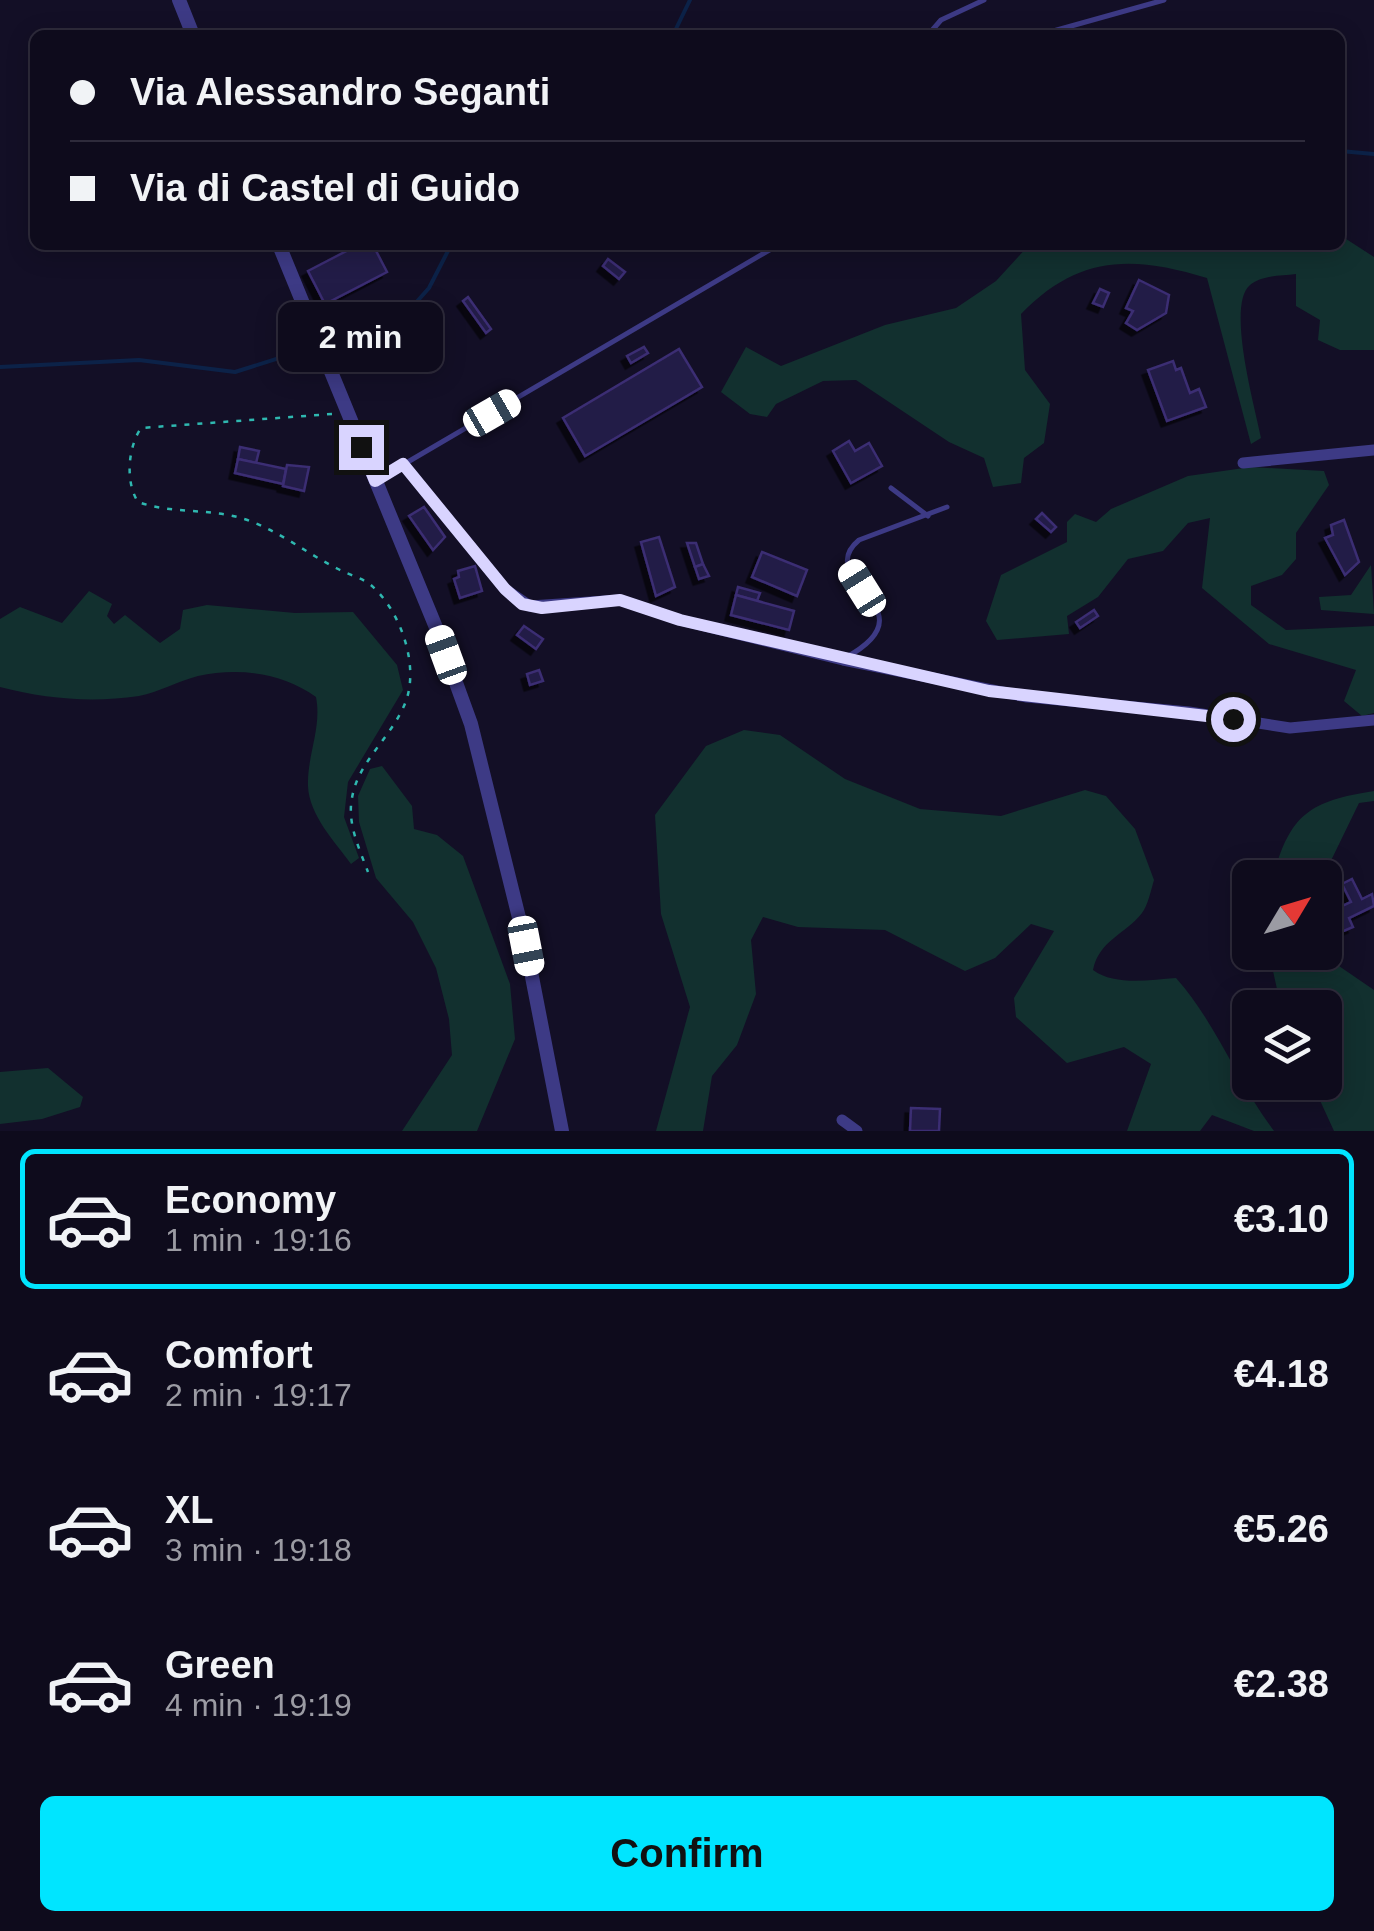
<!DOCTYPE html>
<meta charset="utf-8">
<style>
:root{--surface:#0e0b1c;--page:#1c1929;--text:#f1f3f6;--muted:#9b9ba3;--line:#2e2b3b;--accent:#00e5ff}
body{margin:0;font-family:Arial,sans-serif;background:var(--page);color:var(--text);height:100vh;display:flex;flex-direction:column;font-size:38px;white-space:nowrap}
*{box-sizing:border-box;margin:0}
p{font-size:32px;color:var(--muted)}
.icon{flex:none;width:55px;height:55px;fill:none;stroke:currentColor;stroke-width:2;stroke-linecap:round;stroke-linejoin:round}
.map{position:relative;height:1131px;overflow:hidden}
.drawer{display:flex;flex-direction:column;background:var(--surface);flex:1}
.drawer>*{flex:none}
.hud{position:absolute;left:30px;top:30px;width:1315px;height:220px;border-radius:15px;box-shadow:0 5px 25px #0003,0 0 0 2px var(--line);display:grid;align-content:center;height:220px;padding:0 40px;background:var(--surface)}
.needle{width:65px;rotate:52deg}
.fabs{position:absolute;left:1232px;top:860px;display:grid;gap:20px}
.fabs a{display:grid;place-items:center;width:110px;height:110px;border-radius:15px;background:var(--surface);box-shadow:0 5px 25px #0003,0 0 0 2px var(--line);font-size:50px}
.end{position:absolute;width:45px;height:45px;margin:-22px;border:12px solid #d9d4ff;background:#111;box-shadow:0 0 0 5px #111}
.from{border-radius:50%}
.bubble{position:absolute;height:70px;border-radius:15px;background:var(--surface);box-shadow:0 5px 25px #0003,0 0 0 2px var(--line);font-size:32px;font-weight:700;line-height:70px;text-align:center}
.car{position:absolute;width:30px;height:60px;margin:-30px -15px;border-radius:12px;box-shadow:0 0 8px 2px #0007;background:linear-gradient(#fff 24%,#345 0 40%,#fff 0 76%,#345 0 86%,#fff 0)}
.hud b{display:flex;align-items:center;gap:35px;height:95px;font-size:38px}
.hud b+b{border-top:2px solid var(--line)}
.hud i{width:25px;height:25px;background:var(--text)}
ul{padding:18px 0 0;list-style:none}
li{display:flex;align-items:center;gap:30px;height:140px;margin:0 20px 15px;padding:0 20px;border:5px solid transparent;border-radius:15px}
li div{flex:1}
li b{display:block;font-size:38px}
li em{font-style:normal;font-weight:700}
li.on{border-color:var(--accent)}
li>.icon{width:90px;height:90px;stroke-width:1.5}
.cta{display:flex;gap:20px;margin-top:auto;padding:20px 40px}
.cta a{flex:1;height:115px;border-radius:15px;background:var(--accent);color:#111;font-size:40px;font-weight:700;line-height:115px;text-align:center}
.map>svg:first-child{display:block}
.green{fill:#12302f}
.lines{fill:none;stroke-linecap:round;stroke-linejoin:round}
.stream{stroke:#0c2248;stroke-width:4}
.building{fill:#241b47;stroke:#3b2d73;stroke-width:2.5;filter:url(#shadow)}
.path{stroke:#2fb8b0;stroke-width:2.5;stroke-dasharray:5 8;stroke-linecap:butt}
.service{stroke:#3d3a85;stroke-width:5}
.minor{stroke:#3d3a85;stroke-width:11}
.tertiary{stroke:#3d3a85;stroke-width:14}
.route{stroke:#d9d4ff;stroke-width:12}
</style>
<div class="map">
<svg width="1374" height="1131" viewBox="0 0 1374 1131">
<defs>
<filter id="shadow"><feDropShadow dx="-5.5" dy="5.5" stdDeviation="0" flood-color="#0009"/></filter>
</defs>
<rect width="100%" height="100%" fill="#130f26"/>
<!-- green -->
<g class="green">
<path d="M1340,235L1374,257V350H1340L1318,340L1320,320L1296,306V274C1281,276 1262,275 1250,285C1226,305 1255,407 1261,438L1251,444L1207,278C1132,255 1078,255 1021,314L1025,370L1050,404L1044,443L1024,458L1021,483L993,487L984,458L949,442L856,380L823,381L776,404L767,417L750,414L721,392L746,347L781,366L885,325L956,308L996,281L1029,245H1340Z"/>
<polygon points="1251,467 1324,471 1329,485 1296,533 1296,559 1282,575 1251,586 1251,605 1286,630 1374,626 1374,713 1362,716 1344,701 1356,670 1269,644 1202,588 1210,518 1188,523 1163,551 1128,559 1098,597 1067,616 1069,634 997,640 986,621 1001,575 1067,542 1067,522 1075,514 1096,522 1111,509 1188,476"/>
<polygon points="1371,565 1374,614 1321,610 1319,597 1351,595"/>
<path d="M89,591L112,604L107,616L114,624L125,615L160,643L180,629L183,610L207,605L295,613L353,612L397,665L403,690L348,782L344,817L359,858L351,864C335,842 309,815 308,786C307,755 322,728 316,697C283,673 239,667 198,676C178,681 159,692 139,696C92,703 46,699 0,687V619L20,607L62,623Z"/>
<path d="M744,730L780,735L845,779L920,809L1001,816L1085,790L1106,796L1135,829L1154,880C1151,890 1148,905 1142,913C1126,934 1099,940 1093,970C1115,986 1149,980 1176,978C1217,1024 1237,1082 1274,1131H1254L1212,1115L1200,1131H1127L1151,1064L1124,1047L1067,1063L1016,1017L1014,998L1054,931L1031,924L995,958L965,971L885,930L798,927L763,917L751,940L756,994L737,1045L712,1076L703,1131H656L690,1007L661,914L655,815L706,746Z"/>
<polygon points="382,766 412,806 414,829 437,835 463,856 510,984 515,1039 477,1131 402,1131 452,1055 449,1019 436,968 413,922 376,878 359,822 358,796 370,769"/>
<path d="M1374,791V801L1359,803L1323,877H1273C1290,814 1310,801 1374,791Z"/>
<polygon points="1269,953 1320,953 1374,990 1374,1131 1334,1131 1312,1083 1325,1082 1325,1008 1281,1007"/>
<polygon points="48,1068 83,1097 80,1107 42,1119 0,1124 0,1072"/>
</g>
<g class="lines">
<!-- stream -->
<g class="stream">
<polyline points="673,35 690,0"/>
<polyline points="1340,151 1374,154"/>
<polyline points="323,344 413,306 429,288 451,245"/>
<polyline points="0,367 139,360 235,372 314,347"/>
</g>
</g>
<!-- building -->
<g class="building">
<polygon points="358,245 373,245 387,272 325,304 308,271"/>
<polygon points="608,259 625,272 619,279 603,266"/>
<polygon points="1139,280 1169,295 1166,313 1137,330 1126,323 1133,311 1126,308"/>
<polygon points="1100,289 1109,293 1103,307 1093,303"/>
<polygon points="468,297 491,329 486,333 463,301"/>
<polygon points="644,347 648,353 631,363 627,356"/>
<polygon points="679,349 702,387 585,456 563,418"/>
<polygon points="1173,361 1176,370 1181,368 1190,393 1199,389 1206,407 1167,421 1148,370"/>
<polygon points="849,441 855,451 869,443 882,466 851,483 833,451"/>
<polygon points="240,447 259,451 256,463 238,459"/>
<polygon points="238,459 286,469 283,484 235,473"/>
<polygon points="287,465 309,467 304,491 283,486"/>
<polygon points="424,507 445,537 433,550 409,516"/>
<polygon points="1042,513 1056,527 1051,532 1036,519"/>
<polygon points="1344,520 1359,562 1345,575 1325,538 1333,535 1331,525"/>
<polygon points="659,537 675,587 656,596 641,542"/>
<polygon points="687,543 696,543 703,564 695,567"/>
<polygon points="762,552 807,570 797,596 752,577"/>
<polygon points="703,564 709,576 699,579 695,567"/>
<polygon points="475,566 482,591 460,598 454,579 459,577 458,571"/>
<polygon points="738,587 760,593 757,601 736,595"/>
<polygon points="736,595 794,611 789,630 731,615"/>
<polygon points="1094,610 1098,616 1080,628 1076,622"/>
<polygon points="524,626 543,639 536,649 517,635"/>
<polygon points="539,670 543,681 530,685 527,674"/>
<polygon points="1352,879 1362,899 1372,894 1374,906 1349,918 1353,927 1339,933 1329,912 1351,902 1342,884"/>
<polygon points="911,1108 940,1109 939,1131 910,1131"/>
</g>
<g class="lines">
<!-- path -->
<path class="path" d="M332,414L141,428C128,447 125,482 138,502C175,515 213,507 250,521C282,533 308,554 338,569C349,575 363,578 372,586C400,611 418,662 407,698C395,735 358,760 352,798C347,823 359,848 368,872"/>
<!-- service -->
<g class="service">
<polyline points="928,35 941,20 984,0"/>
<polyline points="1039,35 1164,0"/>
<polyline points="406,463 778,245"/>
<polyline points="891,488 928,516"/>
<path d="M845,658C937,608 810,581 859,540L947,507"/>
</g>
<!-- minor -->
<g class="minor">
<polyline points="1243,463 1374,450"/>
<polyline points="375,481 403,464 505,589 530,606 620,600 680,620 843,660 1027,697 1189,712 1290,728 1374,720"/>
<polyline points="842,1120 857,1131"/>
</g>
<!-- tertiary -->
<g class="tertiary">
<polyline points="179,0 193,35"/>
<polyline points="279,245 435,625 471,724 526,946 562,1131"/>
</g>
</g>
<g class="lines">
<!-- route -->
<polyline class="route" points="361,447 375,481 403,464 505,589 522,604 542,608 620,600 680,620 989,691 1233,719"/>
</g>
</svg>
<div class="fabs">
<a><svg class="needle" viewBox="-14 -14 28 28"><path d="M0-13l5 13h-10z" fill="#e53935"/><path d="M0 13l5-13h-10z" fill="#9b9ba3"/></svg></a>
<a><svg class="icon" aria-label="layers" viewBox="0 0 24 24"><path d="M12 4l9 5-9 5-9-5zM3 14l9 5 9-5"/></svg></a>
</div>
<i class="end from" style="left:1233px;top:719px"></i>
<i class="end" style="left:361px;top:447px"></i>
<div class="bubble" style="left:278px;top:302px;width:165px">2 min</div>
<i class="car" style="left:492px;top:413px;rotate:60deg"></i>
<i class="car" style="left:862px;top:588px;rotate:328deg"></i>
<i class="car" style="left:446px;top:655px;rotate:340deg"></i>
<i class="car" style="left:526px;top:946px;rotate:169deg"></i>
<div class="hud">
<b><i class="from"></i>Via Alessandro Seganti</b>
<b><i></i>Via di Castel di Guido</b>
</div>
</div>
<section class="drawer">
<ul>
<li class="on"><svg class="icon" aria-label="car" viewBox="0 0 24 24"><path d="M5 17H2v-5l4-1 3-4h7l3 4 3 1v5h-3M9 17h6M6 11h13"/><circle cx="7" cy="17" r="2"/><circle cx="17" cy="17" r="2"/></svg><div><b>Economy</b><p>1 min · 19:16</p></div><em>€3.10</em></li>
<li><svg class="icon" aria-label="car" viewBox="0 0 24 24"><path d="M5 17H2v-5l4-1 3-4h7l3 4 3 1v5h-3M9 17h6M6 11h13"/><circle cx="7" cy="17" r="2"/><circle cx="17" cy="17" r="2"/></svg><div><b>Comfort</b><p>2 min · 19:17</p></div><em>€4.18</em></li>
<li><svg class="icon" aria-label="car" viewBox="0 0 24 24"><path d="M5 17H2v-5l4-1 3-4h7l3 4 3 1v5h-3M9 17h6M6 11h13"/><circle cx="7" cy="17" r="2"/><circle cx="17" cy="17" r="2"/></svg><div><b>XL</b><p>3 min · 19:18</p></div><em>€5.26</em></li>
<li><svg class="icon" aria-label="car" viewBox="0 0 24 24"><path d="M5 17H2v-5l4-1 3-4h7l3 4 3 1v5h-3M9 17h6M6 11h13"/><circle cx="7" cy="17" r="2"/><circle cx="17" cy="17" r="2"/></svg><div><b>Green</b><p>4 min · 19:19</p></div><em>€2.38</em></li>
</ul>
<div class="cta"><a>Confirm</a></div>
</section>
